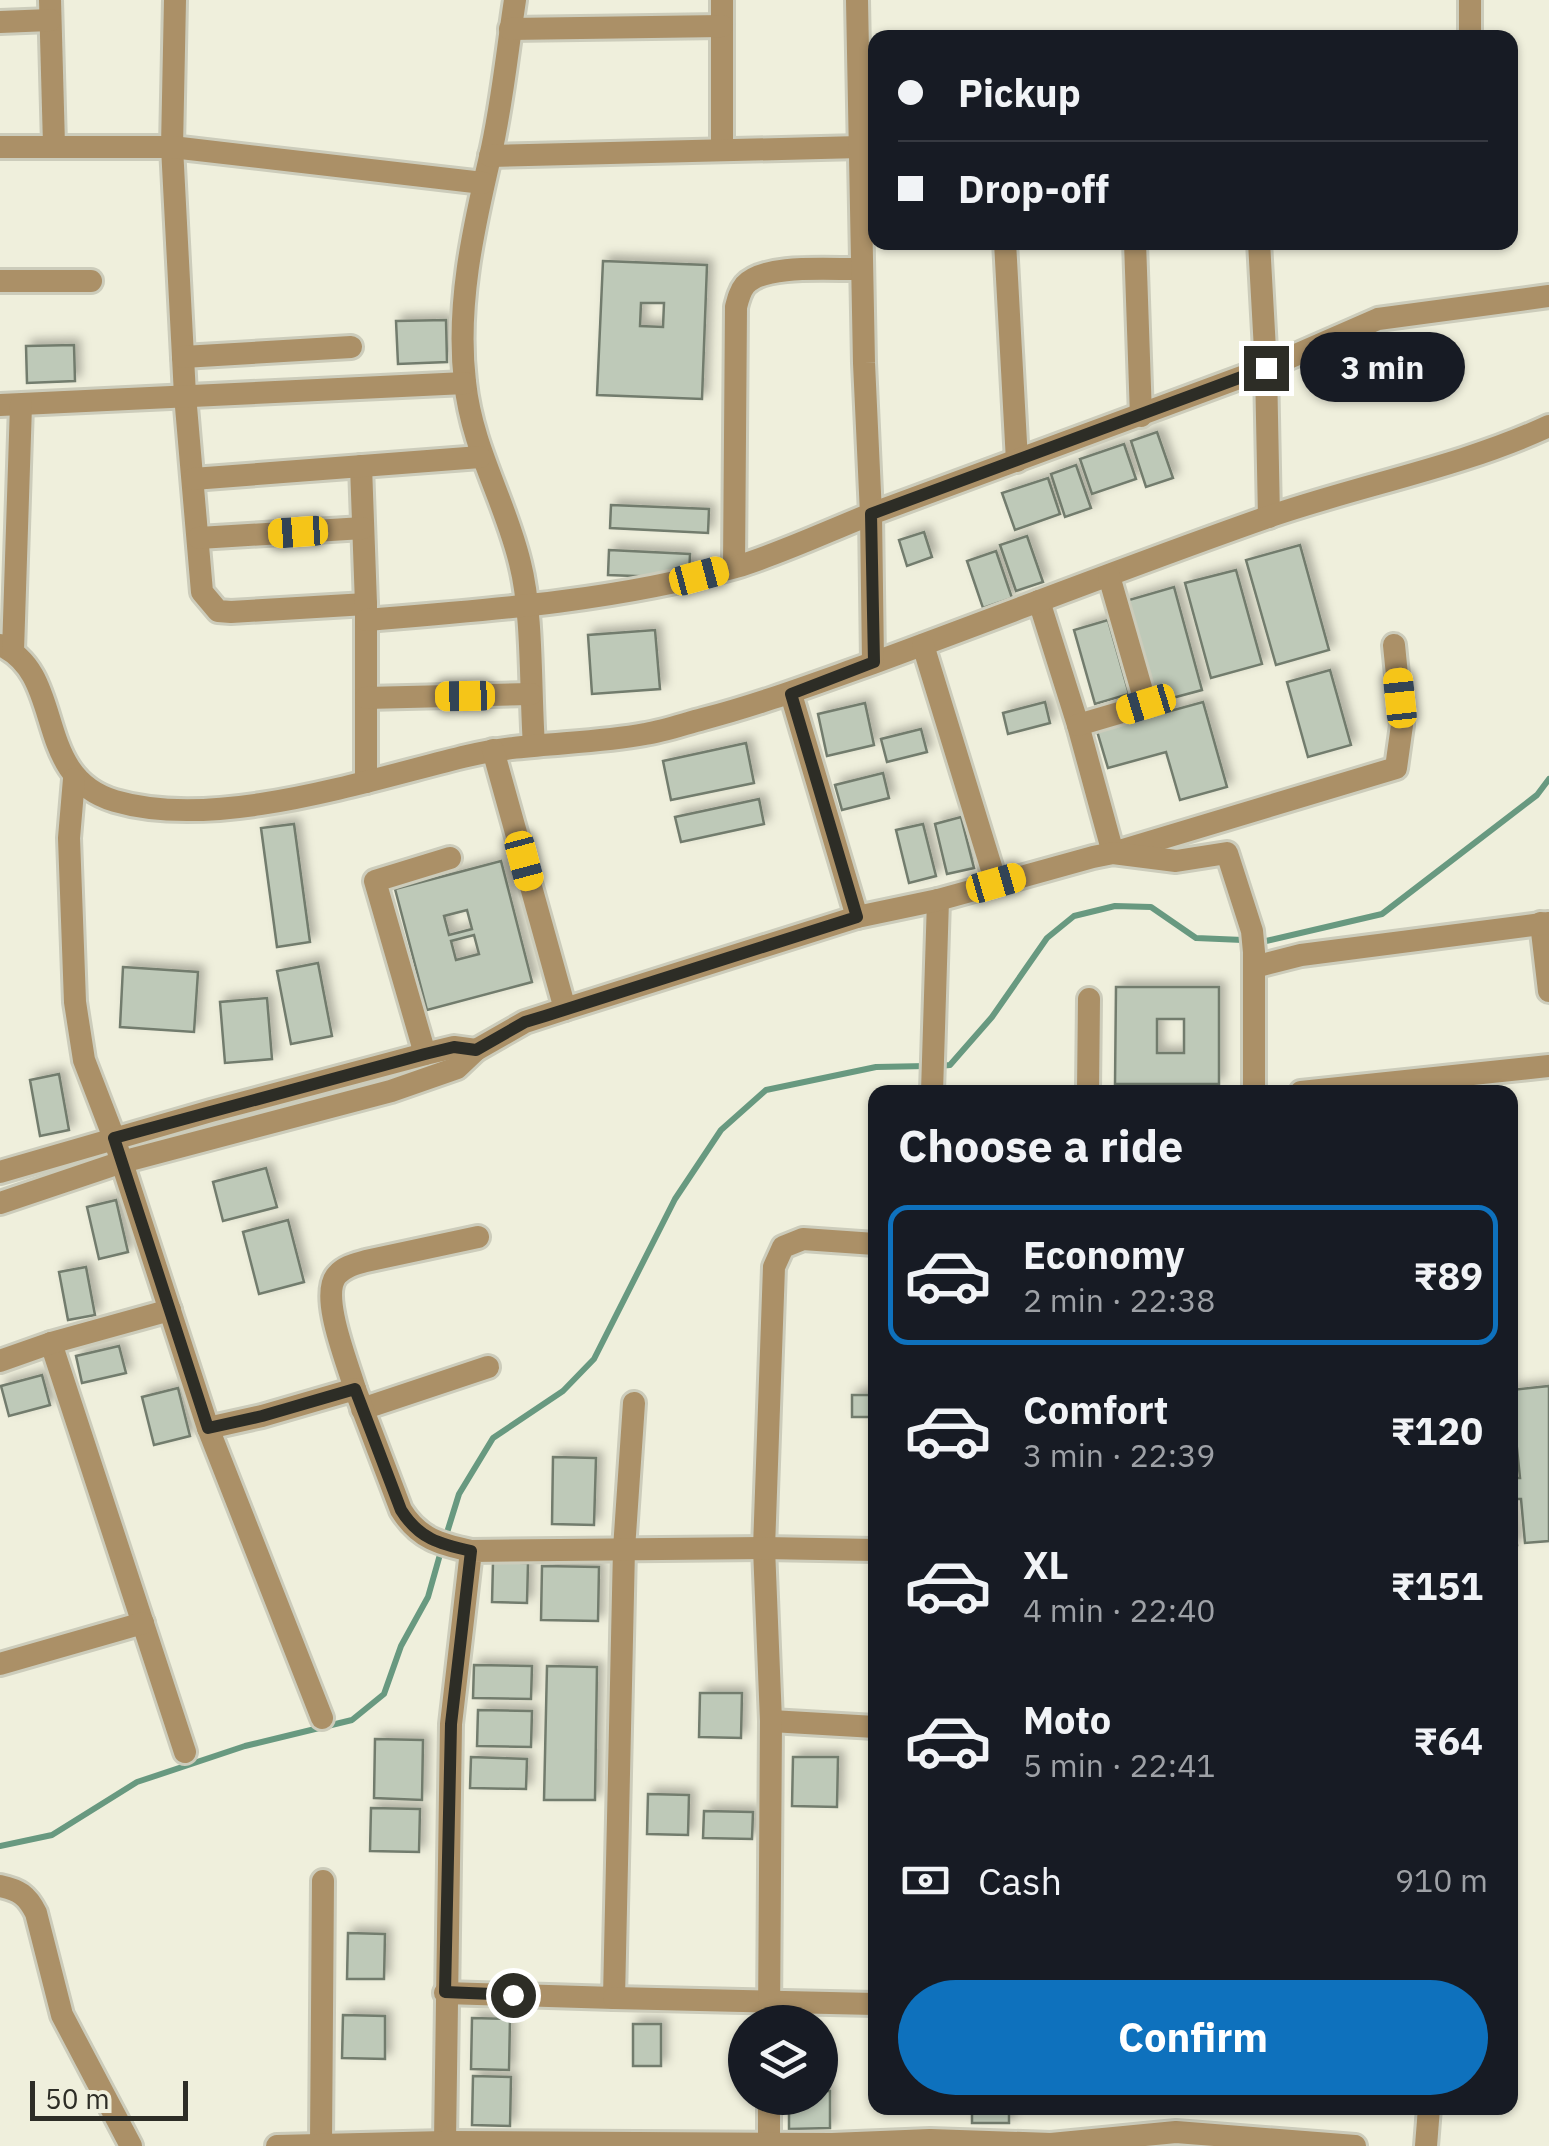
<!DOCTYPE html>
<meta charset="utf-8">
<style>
:root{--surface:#171b24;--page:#20242c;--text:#f1f3f6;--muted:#9ea1a6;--line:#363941;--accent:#0e71bd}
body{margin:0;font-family:"IBM Plex Sans",sans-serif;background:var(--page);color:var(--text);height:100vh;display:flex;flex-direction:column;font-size:38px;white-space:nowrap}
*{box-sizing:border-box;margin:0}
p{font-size:32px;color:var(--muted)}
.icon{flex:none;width:55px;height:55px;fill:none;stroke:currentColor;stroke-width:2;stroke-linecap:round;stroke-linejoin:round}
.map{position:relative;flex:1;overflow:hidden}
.side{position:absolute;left:868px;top:1085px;width:650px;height:1030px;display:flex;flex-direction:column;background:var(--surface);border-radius:20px;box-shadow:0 2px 8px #0004}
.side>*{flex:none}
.guide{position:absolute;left:868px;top:30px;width:650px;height:220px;border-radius:20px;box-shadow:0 2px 8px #0004;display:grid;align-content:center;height:220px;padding:0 30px;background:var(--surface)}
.controls{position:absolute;left:728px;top:2005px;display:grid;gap:20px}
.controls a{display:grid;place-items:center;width:110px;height:110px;border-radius:50%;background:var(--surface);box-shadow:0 2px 8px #0004;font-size:50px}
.scale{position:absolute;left:30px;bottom:25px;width:158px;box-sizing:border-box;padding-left:10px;border:5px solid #2d2d26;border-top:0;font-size:28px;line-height:35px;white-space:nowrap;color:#2d2d26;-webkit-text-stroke:8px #efefdc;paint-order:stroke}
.end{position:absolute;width:45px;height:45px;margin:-22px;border:12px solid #2d2d26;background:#fff;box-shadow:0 0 0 5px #fff}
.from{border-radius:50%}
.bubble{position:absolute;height:70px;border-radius:35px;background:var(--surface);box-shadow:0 2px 8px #0004;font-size:32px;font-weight:700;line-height:70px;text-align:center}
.car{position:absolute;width:30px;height:60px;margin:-30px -15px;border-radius:12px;box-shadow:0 0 8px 2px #0007;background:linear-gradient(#f5c518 24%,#345 0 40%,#f5c518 0 76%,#345 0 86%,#f5c518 0)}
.guide b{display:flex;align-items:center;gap:35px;height:95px;font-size:38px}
.guide b+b{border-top:2px solid var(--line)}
.guide i{width:25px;height:25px;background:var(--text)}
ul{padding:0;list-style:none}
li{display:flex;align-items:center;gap:30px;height:140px;margin:0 20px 15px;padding:0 10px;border:5px solid transparent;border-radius:20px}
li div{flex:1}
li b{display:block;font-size:38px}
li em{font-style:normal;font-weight:700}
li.selected{border-color:var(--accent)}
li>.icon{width:90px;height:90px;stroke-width:1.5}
h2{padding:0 30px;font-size:45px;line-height:120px}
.pay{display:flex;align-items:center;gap:25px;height:110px;padding:0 30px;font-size:38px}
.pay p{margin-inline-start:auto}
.primary-button{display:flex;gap:20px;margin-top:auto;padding:20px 30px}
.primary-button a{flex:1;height:115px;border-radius:60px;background:var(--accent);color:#fff;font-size:40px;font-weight:700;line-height:115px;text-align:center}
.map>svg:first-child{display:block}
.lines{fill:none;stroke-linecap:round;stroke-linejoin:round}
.stream{stroke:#689980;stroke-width:6}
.building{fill:#bec9b8;stroke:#727c6d;stroke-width:2.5;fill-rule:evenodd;filter:url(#shadow)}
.minor-casing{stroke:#ccb;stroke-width:28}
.minor{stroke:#ab9067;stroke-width:22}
.route{stroke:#2d2d26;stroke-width:12}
</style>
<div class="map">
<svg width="1549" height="2146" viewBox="0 0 1549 2146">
<defs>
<filter id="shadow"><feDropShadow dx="5.5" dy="-5.5" stdDeviation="5" flood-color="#0004"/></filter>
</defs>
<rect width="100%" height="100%" fill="#efefdc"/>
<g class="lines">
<!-- stream -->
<g class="stream">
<polyline points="939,1066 950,1065 992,1017 1047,938 1074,916 1115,906 1151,907 1196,938 1266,941 1382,914 1537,795 1549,779"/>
<polyline points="445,1539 459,1494 493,1438 563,1391 594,1359 675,1199 721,1130 766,1090 876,1067 927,1066"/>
<polyline points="0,1846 52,1835 137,1782 245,1746 352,1720 384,1694 401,1646 428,1597 441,1551"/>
</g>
</g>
<!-- building -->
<g class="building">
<path d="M603,261L707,265L702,399L597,395ZM641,303H664L663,327L640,326Z"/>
<polygon points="446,320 447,362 398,364 396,321"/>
<polygon points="74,345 75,381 27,383 26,346"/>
<polygon points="1157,432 1173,478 1146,487 1131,441"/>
<polygon points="1124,444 1136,479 1092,494 1080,459"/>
<polygon points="1076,465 1091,508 1065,517 1051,474"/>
<polygon points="1048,478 1060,514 1015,530 1002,493"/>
<polygon points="611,505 709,509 708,533 610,528"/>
<polygon points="924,532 932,557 907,566 899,540"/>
<polygon points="1027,536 1043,582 1016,591 1000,545"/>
<polygon points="1300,545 1329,650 1276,665 1246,560"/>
<polygon points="609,550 690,554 689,578 608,575"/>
<polygon points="996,551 1012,598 983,608 967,561"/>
<polygon points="1236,570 1262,664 1211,678 1185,583"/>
<polygon points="1174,587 1202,690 1150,704 1122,602"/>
<polygon points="1108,620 1129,694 1095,704 1074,630"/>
<polygon points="655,630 660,689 592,694 588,635"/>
<polygon points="1330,670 1351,745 1308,757 1287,682"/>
<polygon points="1045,702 1050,723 1008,734 1003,713"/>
<polygon points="1203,702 1227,787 1180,800 1166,752 1108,768 1097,731"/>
<polygon points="865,703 874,745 827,756 818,714"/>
<polygon points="921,729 927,752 887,762 881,739"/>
<polygon points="746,743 754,783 671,800 663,761"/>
<polygon points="883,773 889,798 842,810 835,785"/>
<polygon points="759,799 764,824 681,842 675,817"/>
<polygon points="961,817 974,868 947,874 935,824"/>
<polygon points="294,824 310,942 277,947 261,828"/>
<polygon points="923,824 936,876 909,883 896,830"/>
<path d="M501,861L532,982L427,1010L395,889ZM467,910L472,929L449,935L444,916ZM474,935L479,954L456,960L451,941Z"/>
<polygon points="318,963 332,1036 291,1044 277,971"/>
<polygon points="123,967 198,972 194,1032 120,1027"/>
<path d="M1116,987H1219V1084H1115ZM1157,1019H1184V1053H1157Z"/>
<polygon points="267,998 272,1059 225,1063 220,1002"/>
<polygon points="59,1074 69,1130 40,1136 30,1080"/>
<polygon points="266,1168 277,1207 223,1221 213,1182"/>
<polygon points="116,1200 128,1252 99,1259 87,1207"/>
<polygon points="288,1220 304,1282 259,1294 243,1232"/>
<polygon points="86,1267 95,1315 68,1320 59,1272"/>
<polygon points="119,1346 126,1373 82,1383 76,1356"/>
<polygon points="42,1375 50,1405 9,1416 1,1386"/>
<polygon points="1549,1386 1549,1541 1525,1543 1521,1499 1512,1499 1517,1545 1510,1545 1510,1478 1520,1478 1511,1390"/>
<polygon points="178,1388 190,1436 154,1445 142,1397"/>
<rect x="852" y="1395" width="23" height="22"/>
<polygon points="553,1457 596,1458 594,1525 552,1524"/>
<polygon points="493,1562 528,1563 527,1603 492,1602"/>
<polygon points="542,1566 599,1567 598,1621 541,1620"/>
<polygon points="474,1665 532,1666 531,1699 473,1698"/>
<polygon points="547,1666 597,1667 595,1800 544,1800"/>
<polygon points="700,1693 742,1693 741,1738 699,1737"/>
<polygon points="478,1710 532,1711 531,1747 477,1746"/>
<polygon points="375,1739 423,1740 422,1800 374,1798"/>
<polygon points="471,1757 527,1759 526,1789 470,1788"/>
<polygon points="793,1757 838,1757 837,1807 792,1806"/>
<polygon points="648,1794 689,1795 688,1835 647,1834"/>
<polygon points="371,1808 420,1809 419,1852 370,1851"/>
<polygon points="704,1811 753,1812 752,1839 703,1838"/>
<polygon points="348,1933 385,1934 384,1979 347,1979"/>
<polygon points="343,2015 385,2016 385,2059 342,2058"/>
<polygon points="472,2018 510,2019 509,2070 471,2069"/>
<rect x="633" y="2024" width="28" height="42"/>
<polygon points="473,2076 511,2077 510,2126 472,2125"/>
<polygon points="820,2091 830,2091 830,2128 789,2129 789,2098 820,2098"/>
<rect x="972" y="2108" width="37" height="15"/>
</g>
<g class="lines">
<defs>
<g id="minor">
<polyline points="50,0 54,145"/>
<polyline points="175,0 172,147 185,395 202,592 218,611 231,612 366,604"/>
<path d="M515,0C507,52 502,106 490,157C473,230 456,307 465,382C472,449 505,500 520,563C533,614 530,690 534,745"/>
<polyline points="722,0 722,150"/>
<polyline points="0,22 50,20"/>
<polyline points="510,29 722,26"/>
<polyline points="1470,38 1470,0"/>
<polyline points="0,147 172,147 483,183"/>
<polyline points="490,156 860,147"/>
<polyline points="1005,242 1017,461"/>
<polyline points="1135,242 1141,416"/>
<polyline points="1259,242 1266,368 1269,517"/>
<polyline points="0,281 91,281"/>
<polyline points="183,357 351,347"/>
<polyline points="0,405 465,383"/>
<polyline points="361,466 366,604 366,782"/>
<polyline points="193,479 480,457"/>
<polyline points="199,538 363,528"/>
<path d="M734,567L736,307C738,299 740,291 745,285C764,263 834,270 862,269"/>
<polyline points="1039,601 1078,725 1113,853 1396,768 1402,725 1394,645"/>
<path d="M366,620C490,610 615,601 736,567C782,553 826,532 871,514L864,363L857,0"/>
<path d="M0,645C67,675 31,776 115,801C217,831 367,780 467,756C526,742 586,745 645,734C664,731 684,724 703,719C761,704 816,683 873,663C1004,615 1134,564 1265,518C1359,485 1458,468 1549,426"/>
<polyline points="923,645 996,883"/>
<polyline points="13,651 21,405"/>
<polyline points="873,662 871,514 1266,368 1378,319 1549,296"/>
<polyline points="791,694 857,917"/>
<polyline points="366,698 531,694"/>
<polyline points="1078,725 1146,705 1109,576"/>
<polyline points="493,750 565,1009"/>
<polyline points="74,779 69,838 75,1002 84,1060 114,1138 208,1428 322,1718"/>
<polyline points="1541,923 1549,991"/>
<polyline points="1254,967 1301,955 1549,923"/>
<polyline points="425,1054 375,881 450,858"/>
<polyline points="932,1092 938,900"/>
<polyline points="1088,1092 1089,999"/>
<polyline points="1301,1092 1549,1066"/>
<polyline points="0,1172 211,1111 425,1054 454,1047 476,1050"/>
<polyline points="0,1203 122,1162 391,1091 457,1068 476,1050 525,1022 565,1009 857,917 938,900 1093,857 1113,853 1176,861 1227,853 1252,931 1254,952 1254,1092"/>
<polyline points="51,1343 185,1752"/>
<polyline points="0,1361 51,1343 170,1310"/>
<path d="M355,1389C348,1364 319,1295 337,1275C345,1266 356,1264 366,1261L478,1237"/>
<polyline points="362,1409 488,1367"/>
<path d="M208,1428L262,1416L355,1389L401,1510C419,1539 440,1544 471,1551"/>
<polyline points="0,1664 143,1623"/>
<polyline points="771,1721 875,1727"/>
<path d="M0,1886C19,1890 27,1895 36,1913L62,2015L131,2146"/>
<polyline points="445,1993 614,1998 624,1549 634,1403"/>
<polyline points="614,1998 875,2004"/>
<polyline points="769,2022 771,1721 764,1548 774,1267 783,1247 803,1239 875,1244"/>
<polyline points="769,2098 769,2144"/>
<polyline points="445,2142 451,1724 471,1551 764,1548 875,1550"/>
<polyline points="321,2144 323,1881"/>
<polyline points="277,2146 445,2142 832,2144 930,2140 1051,2144 1176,2132 1355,2146"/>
<polyline points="1426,2146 1429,2108"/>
</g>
</defs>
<!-- minor casing -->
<use href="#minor" class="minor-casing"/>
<!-- minor -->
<use href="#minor" class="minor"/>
</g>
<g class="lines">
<!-- route -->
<path class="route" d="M513,1995L445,1992L451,1724L471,1551C440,1544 419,1539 401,1510L355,1389L262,1416L208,1428L114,1138L425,1054L454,1047L476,1050L525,1022L545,1016L857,917L791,694L874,662L871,514L1266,368"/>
</g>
</svg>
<div class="controls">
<a><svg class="icon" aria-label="layers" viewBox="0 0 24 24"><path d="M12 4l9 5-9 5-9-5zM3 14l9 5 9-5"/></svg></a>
</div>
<div class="scale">50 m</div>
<i class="end from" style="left:513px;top:1995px"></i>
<i class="end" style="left:1266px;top:368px"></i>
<div class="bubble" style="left:1300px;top:332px;width:165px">3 min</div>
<i class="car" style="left:298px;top:532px;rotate:266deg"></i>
<i class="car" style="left:699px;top:576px;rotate:75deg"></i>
<i class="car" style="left:465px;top:696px;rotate:269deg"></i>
<i class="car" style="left:1400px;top:698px;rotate:354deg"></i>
<i class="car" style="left:1146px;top:704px;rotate:253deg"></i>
<i class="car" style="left:524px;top:861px;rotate:165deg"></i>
<i class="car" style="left:996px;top:883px;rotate:74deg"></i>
<div class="guide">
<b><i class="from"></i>Pickup</b>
<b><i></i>Drop-off</b>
</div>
<section class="side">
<h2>Choose a ride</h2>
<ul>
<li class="selected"><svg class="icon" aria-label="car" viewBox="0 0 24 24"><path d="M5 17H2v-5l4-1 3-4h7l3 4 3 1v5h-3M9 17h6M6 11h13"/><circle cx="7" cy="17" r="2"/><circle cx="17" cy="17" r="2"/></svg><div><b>Economy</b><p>2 min · 22:38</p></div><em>₹89</em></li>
<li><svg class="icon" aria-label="car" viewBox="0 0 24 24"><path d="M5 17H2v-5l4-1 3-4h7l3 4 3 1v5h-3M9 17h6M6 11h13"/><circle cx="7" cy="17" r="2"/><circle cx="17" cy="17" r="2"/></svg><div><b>Comfort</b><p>3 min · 22:39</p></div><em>₹120</em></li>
<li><svg class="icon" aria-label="car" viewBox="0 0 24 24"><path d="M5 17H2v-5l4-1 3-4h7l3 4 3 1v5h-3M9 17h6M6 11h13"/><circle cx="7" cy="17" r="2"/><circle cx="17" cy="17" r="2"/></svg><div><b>XL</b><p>4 min · 22:40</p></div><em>₹151</em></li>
<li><svg class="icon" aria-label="car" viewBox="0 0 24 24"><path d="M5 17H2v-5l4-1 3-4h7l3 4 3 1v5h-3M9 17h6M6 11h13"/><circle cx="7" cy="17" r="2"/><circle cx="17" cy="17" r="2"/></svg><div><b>Moto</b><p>5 min · 22:41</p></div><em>₹64</em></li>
</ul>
<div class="pay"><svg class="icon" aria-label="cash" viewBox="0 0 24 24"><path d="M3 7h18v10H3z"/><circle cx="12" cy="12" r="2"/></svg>Cash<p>910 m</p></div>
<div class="primary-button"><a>Confirm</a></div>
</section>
</div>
